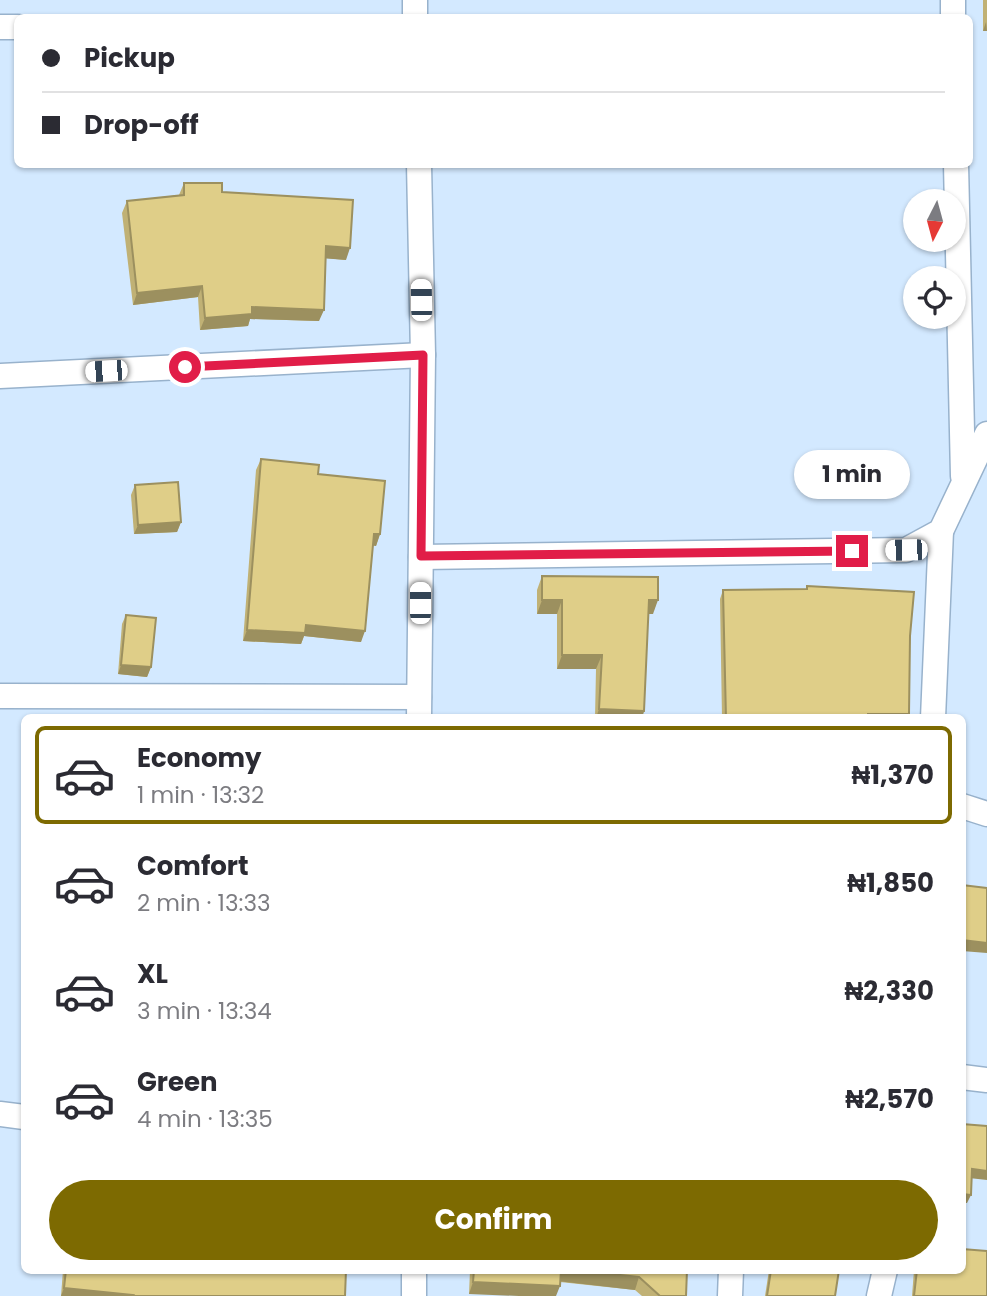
<!DOCTYPE html>
<meta charset="utf-8">
<style>
:root{--surface:#fff;--page:#f7f7f7;--text:#2b2b33;--muted:#7c7c81;--line:#e1e1e2;--accent:#7d6a01}
body{margin:0;font-family:Poppins,sans-serif;background:var(--page);color:var(--text);height:100vh;display:flex;flex-direction:column;font-size:26px;white-space:nowrap}
*{box-sizing:border-box;margin:0}
p{font-size:23px;color:var(--muted)}
.icon{flex:none;width:38px;height:38px;fill:none;stroke:currentColor;stroke-width:2;stroke-linecap:round;stroke-linejoin:round}
.map{position:relative;flex:1;overflow:hidden}
.details{position:absolute;left:21px;top:714px;width:945px;height:560px;display:flex;flex-direction:column;background:var(--surface);border-radius:10px;box-shadow:0 2px 5px #0004}
.details>*{flex:none}
.hud{position:absolute;left:14px;top:14px;width:959px;height:154px;border-radius:10px;box-shadow:0 2px 5px #0004;display:grid;align-content:center;height:154px;padding:0 28px;background:var(--surface)}
.needle{width:46px;rotate:186deg}
.buttons{position:absolute;left:903px;top:189px;display:grid;gap:14px}
.buttons a{display:grid;place-items:center;width:63px;height:63px;border-radius:50%;background:var(--surface);box-shadow:0 2px 5px #0004;font-size:35px}
.end{position:absolute;width:32px;height:32px;margin:-16px;border:9px solid #e11d48;background:#fff;box-shadow:0 0 0 4px #fff}
.from{border-radius:50%}
.bubble{position:absolute;height:49px;border-radius:24px;background:var(--surface);box-shadow:0 2px 5px #0004;font-size:23px;font-weight:700;line-height:49px;text-align:center}
.car{position:absolute;width:21px;height:42px;margin:-21px -10px;border-radius:9px;box-shadow:0 0 5px 2px #0007;background:linear-gradient(#fff 24%,#345 0 40%,#fff 0 76%,#345 0 86%,#fff 0)}
.hud b{display:flex;align-items:center;gap:24px;height:66px;font-size:26px}
.hud b+b{border-top:2px solid var(--line)}
.hud i{width:18px;height:18px;background:var(--text)}
ul{padding:12px 0 0;list-style:none}
li{display:flex;align-items:center;gap:21px;height:98px;margin:0 14px 10px;padding:0 14px;border:4px solid transparent;border-radius:10px}
li div{flex:1}
li b{display:block;font-size:26px}
li em{font-style:normal;font-weight:700}
li.on{border-color:var(--accent)}
li>.icon{width:63px;height:63px;stroke-width:1.5}
.cta{display:flex;gap:14px;margin-top:auto;padding:14px 28px}
.cta a{flex:1;height:80px;border-radius:42px;background:var(--accent);color:#fff;font-size:28px;font-weight:700;line-height:80px;text-align:center}
.map>svg:first-child{display:block}
.lines{fill:none;stroke-linecap:round;stroke-linejoin:round}
.minor-casing{stroke:#98b2cc;stroke-width:27}
.minor{stroke:#fff;stroke-width:24}
.wall{fill:#c0b175}
.shaded-wall{fill:#9c905f}
.building{fill:#dfce88;stroke:#9c905f;stroke-width:2}
.route{stroke:#e11d48;stroke-width:9}
</style>
<div class="map">
<svg width="987" height="1296" viewBox="0 0 987 1296">
<rect width="100%" height="100%" fill="#d3e9ff"/>
<g class="lines">
<defs>
<g id="minor">
<polyline points="415,0 415,18"/>
<polyline points="953,0 953,18"/>
<polyline points="0,27 18,27"/>
<polyline points="419,164 423,355 419,718"/>
<polyline points="956,164 963,476"/>
<polyline points="0,376 423,355"/>
<polyline points="421,557 906,550 941,531 987,434"/>
<polyline points="0,696 419,697"/>
<polyline points="933,718 941,531"/>
<polyline points="962,806 987,814"/>
<polyline points="962,1077 987,1080"/>
<polyline points="0,1114 24,1117"/>
<polyline points="414,1296 414,1270"/>
<polyline points="730,1296 731,1270"/>
<polyline points="879,1296 885,1270"/>
</g>
</defs>
<!-- minor casing -->
<use href="#minor" class="minor-casing"/>
<!-- minor -->
<use href="#minor" class="minor"/>
</g>
<!-- wall -->
<g class="wall">
<rect x="983" y="0" width="4" height="31"/>
<polygon points="184,183 222,192 346,260 325,258 319,321 250,319 248,326 200,330 198,297 133,305 122,213 127,201 179,195"/>
<polygon points="261,459 318,474 380,534 376,546 373,545 361,642 304,636 301,644 243,641 256,470"/>
<polygon points="135,485 181,522 177,532 134,534 131,495"/>
<polygon points="542,576 653,614 648,614 644,711 642,718 595,718 596,669 557,669 557,614 537,614 537,590"/>
<polygon points="807,586 910,636 909,714 907,718 722,718 720,599 723,590 806,589"/>
<polygon points="126,615 151,667 147,677 118,674 122,624"/>
<polygon points="63,1270 346,1270 345,1296 61,1296"/>
<polygon points="470,1270 708,1270 708,1273 687,1272 686,1296 642,1296 635,1290 560,1282 469,1294"/>
<polygon points="769,1270 839,1270 835,1296 765,1296"/>
<polygon points="914,1270 962,1270 987,1296 912,1296"/>
</g>
<!-- shaded-wall -->
<g class="shaded-wall">
<polygon points="986,22 987,31 983,31"/>
<polygon points="326,246 350,248 346,260 321,258"/>
<polygon points="202,286 198,297 133,305 137,293"/>
<polygon points="252,307 324,310 319,321 250,319 248,326 200,330 205,318"/>
<polygon points="181,522 177,532 134,534 138,525"/>
<polygon points="374,534 380,534 376,546 370,545"/>
<polygon points="542,600 562,600 557,614 537,614"/>
<polygon points="649,600 658,600 653,614 644,614"/>
<polygon points="306,625 365,631 361,642 304,636 301,644 243,641 247,630"/>
<polygon points="562,655 602,655 596,669 557,669"/>
<polygon points="121,665 151,667 147,677 118,674"/>
<polygon points="599,709 644,711 642,718 596,718"/>
<polygon points="868,714 909,714 907,718 866,718"/>
<polygon points="962,940 987,943 987,953 962,951"/>
<polygon points="972,1169 987,1171 987,1180 969,1178"/>
<polygon points="962,1194 971,1195 967,1203 962,1203"/>
<polygon points="561,1270 573,1270 639,1277 635,1290 557,1281"/>
<polygon points="683,1270 708,1270 708,1273 683,1272"/>
<polygon points="473,1282 560,1286 556,1296 519,1296 469,1294"/>
<polygon points="64,1288 133,1295 132,1296 61,1296"/>
</g>
<!-- building -->
<g class="building">
<polygon points="184,183 222,183 222,192 353,200 350,248 326,246 324,310 252,307 252,314 205,318 202,286 137,293 127,201 184,195"/>
<polygon points="261,459 319,465 318,474 385,481 380,534 374,534 365,631 306,625 305,633 247,630"/>
<polygon points="178,482 181,522 138,525 135,485"/>
<polygon points="542,576 658,577 658,600 649,600 644,711 599,709 602,655 562,655 562,600 542,600"/>
<polygon points="807,586 914,592 910,636 909,714 868,714 868,718 726,718 723,590 807,589"/>
<polygon points="126,615 156,618 151,667 121,665"/>
<polygon points="962,885 987,888 987,943 962,940"/>
<polygon points="962,1124 987,1126 987,1171 972,1169 971,1195 962,1194"/>
<polygon points="962,1249 987,1251 987,1296 914,1296 917,1270 962,1270"/>
<polygon points="66,1270 346,1270 345,1296 132,1296 133,1295 64,1288"/>
<polygon points="474,1270 561,1270 560,1286 473,1282"/>
<polygon points="573,1270 687,1270 686,1296 660,1296 639,1277"/>
<polygon points="771,1270 839,1270 835,1296 767,1296"/>
</g>
<g class="lines">
<!-- route -->
<polyline class="route" points="185,367 423,355 421,556 852,551"/>
</g>
</svg>
<div class="buttons">
<a><svg class="needle" viewBox="-14 -14 28 28"><path d="M0-13l5 13h-10z" fill="#e53935"/><path d="M0 13l5-13h-10z" fill="#7c7c81"/></svg></a>
<a><svg class="icon" aria-label="locate" viewBox="0 0 24 24"><circle cx="12" cy="12" r="6"/><path d="M12 2v4M12 18v4M2 12h4M18 12h4"/></svg></a>
</div>
<i class="end from" style="left:185px;top:367px"></i>
<i class="end" style="left:852px;top:551px"></i>
<div class="bubble" style="left:794px;top:450px;width:116px">1 min</div>
<i class="car" style="left:421px;top:300px;rotate:359deg"></i>
<i class="car" style="left:106px;top:371px;rotate:267deg"></i>
<i class="car" style="left:906px;top:550px;rotate:269deg"></i>
<i class="car" style="left:420px;top:603px;rotate:0deg"></i>
<div class="hud">
<b><i class="from"></i>Pickup</b>
<b><i></i>Drop-off</b>
</div>
<section class="details">
<ul>
<li class="on"><svg class="icon" aria-label="car" viewBox="0 0 24 24"><path d="M5 17H2v-5l4-1 3-4h7l3 4 3 1v5h-3M9 17h6M6 11h13"/><circle cx="7" cy="17" r="2"/><circle cx="17" cy="17" r="2"/></svg><div><b>Economy</b><p>1 min · 13:32</p></div><em>₦1,370</em></li>
<li><svg class="icon" aria-label="car" viewBox="0 0 24 24"><path d="M5 17H2v-5l4-1 3-4h7l3 4 3 1v5h-3M9 17h6M6 11h13"/><circle cx="7" cy="17" r="2"/><circle cx="17" cy="17" r="2"/></svg><div><b>Comfort</b><p>2 min · 13:33</p></div><em>₦1,850</em></li>
<li><svg class="icon" aria-label="car" viewBox="0 0 24 24"><path d="M5 17H2v-5l4-1 3-4h7l3 4 3 1v5h-3M9 17h6M6 11h13"/><circle cx="7" cy="17" r="2"/><circle cx="17" cy="17" r="2"/></svg><div><b>XL</b><p>3 min · 13:34</p></div><em>₦2,330</em></li>
<li><svg class="icon" aria-label="car" viewBox="0 0 24 24"><path d="M5 17H2v-5l4-1 3-4h7l3 4 3 1v5h-3M9 17h6M6 11h13"/><circle cx="7" cy="17" r="2"/><circle cx="17" cy="17" r="2"/></svg><div><b>Green</b><p>4 min · 13:35</p></div><em>₦2,570</em></li>
</ul>
<div class="cta"><a>Confirm</a></div>
</section>
</div>
